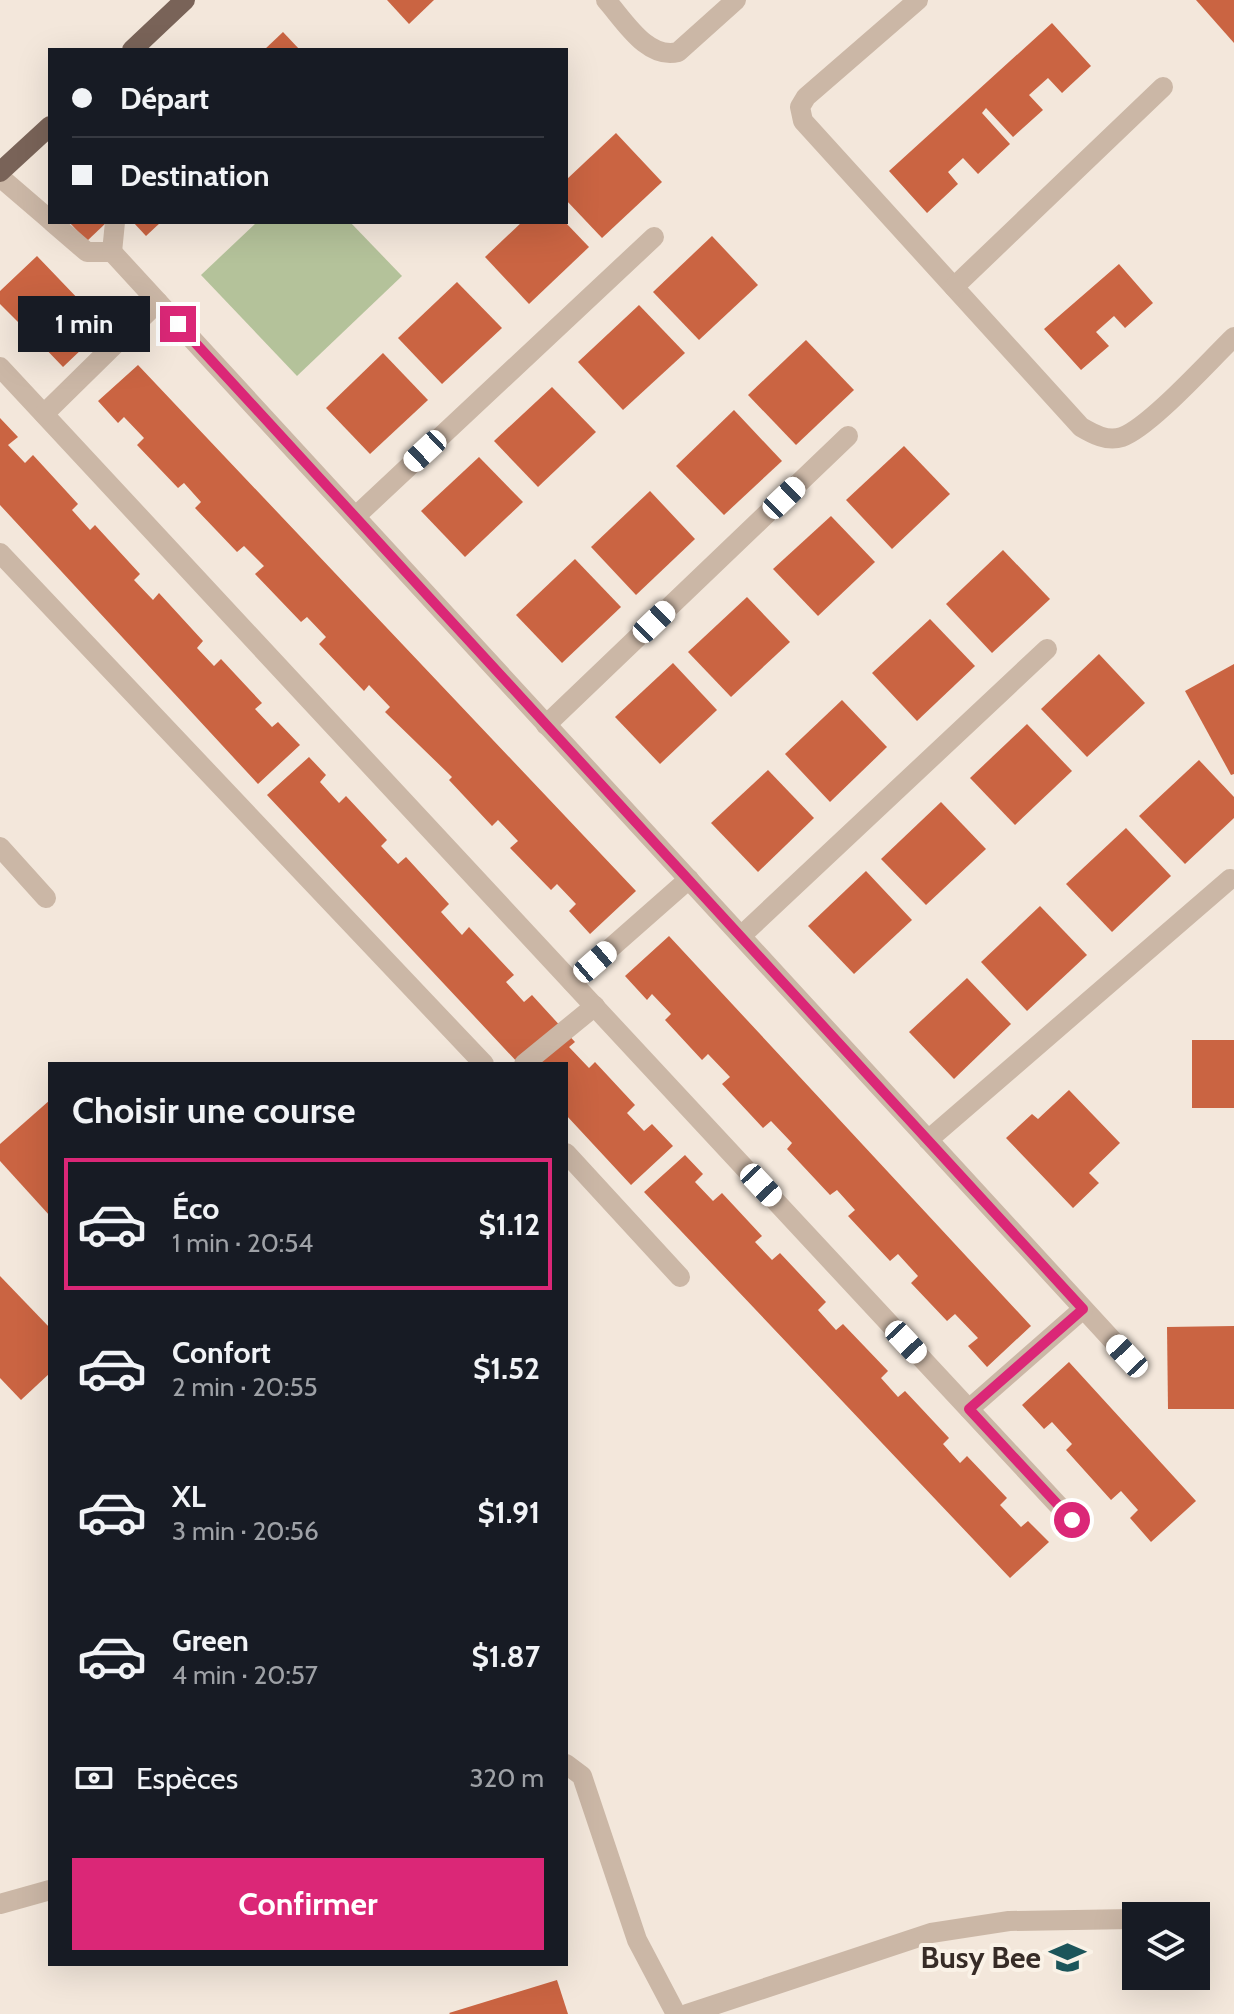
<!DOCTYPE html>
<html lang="fr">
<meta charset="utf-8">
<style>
:root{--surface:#171b24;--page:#20242c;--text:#f1f3f6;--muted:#9ea1a6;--line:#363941;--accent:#db2777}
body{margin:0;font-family:Cabin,sans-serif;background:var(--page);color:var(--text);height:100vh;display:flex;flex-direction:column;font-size:30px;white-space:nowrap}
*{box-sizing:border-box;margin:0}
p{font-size:26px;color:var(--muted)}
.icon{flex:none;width:44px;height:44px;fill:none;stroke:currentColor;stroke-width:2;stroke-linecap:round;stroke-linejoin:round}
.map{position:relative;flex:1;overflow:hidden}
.panel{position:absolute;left:48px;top:1062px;width:520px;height:904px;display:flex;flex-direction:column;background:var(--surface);border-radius:0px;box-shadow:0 8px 32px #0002}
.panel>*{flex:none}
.guide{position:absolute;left:48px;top:48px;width:520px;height:176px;border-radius:0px;box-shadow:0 8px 32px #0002;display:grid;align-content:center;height:176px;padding:0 24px;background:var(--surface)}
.tools{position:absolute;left:1122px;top:1902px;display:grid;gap:16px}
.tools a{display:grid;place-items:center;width:88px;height:88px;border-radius:0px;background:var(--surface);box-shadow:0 8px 32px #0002;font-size:40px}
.end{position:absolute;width:36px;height:36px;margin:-18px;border:10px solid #db2777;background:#fff;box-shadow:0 0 0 4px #fff}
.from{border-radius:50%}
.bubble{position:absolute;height:56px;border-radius:0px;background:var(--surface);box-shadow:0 8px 32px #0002;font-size:26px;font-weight:800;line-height:56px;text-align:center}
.car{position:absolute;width:24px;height:48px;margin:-24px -12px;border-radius:10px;box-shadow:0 0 6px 2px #0007;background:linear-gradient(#fff 24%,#345 0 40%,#fff 0 76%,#345 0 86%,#fff 0)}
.guide b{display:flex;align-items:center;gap:28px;height:76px;font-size:30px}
.guide b+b{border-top:2px solid var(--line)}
.guide i{width:20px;height:20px;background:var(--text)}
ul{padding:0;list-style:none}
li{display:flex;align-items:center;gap:24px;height:132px;margin:0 16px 12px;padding:0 8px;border:4px solid transparent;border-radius:0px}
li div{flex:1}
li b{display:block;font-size:30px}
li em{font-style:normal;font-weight:800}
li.on{border-color:var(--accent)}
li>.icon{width:72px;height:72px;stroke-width:1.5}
h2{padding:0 24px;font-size:36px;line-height:96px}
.pay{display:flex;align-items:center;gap:20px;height:88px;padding:0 24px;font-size:30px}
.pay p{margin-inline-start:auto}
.button{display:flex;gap:16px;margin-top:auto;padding:16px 24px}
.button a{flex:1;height:92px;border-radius:0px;background:var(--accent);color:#fff;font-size:32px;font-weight:800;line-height:92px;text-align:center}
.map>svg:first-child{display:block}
.green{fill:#b4c29a}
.building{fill:#ca6442}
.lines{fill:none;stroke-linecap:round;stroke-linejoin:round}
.minor{stroke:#cbb7a6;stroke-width:20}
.major{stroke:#796358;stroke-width:20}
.route{stroke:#db2777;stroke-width:10}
.labels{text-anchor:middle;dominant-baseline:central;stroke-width:8;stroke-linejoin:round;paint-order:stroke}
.poi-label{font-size:30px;font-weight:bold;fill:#372c27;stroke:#faf2e7;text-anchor:end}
</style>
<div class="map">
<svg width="1234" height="2014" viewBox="0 0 1234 2014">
<rect width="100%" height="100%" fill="#f3e7db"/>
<!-- green -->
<polygon class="green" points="257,222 350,222 402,276 297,376 201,275"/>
<!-- building -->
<g class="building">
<polygon points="387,0 434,0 409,24"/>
<polygon points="1196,0 1234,0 1234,43"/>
<polygon points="1052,23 1091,66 1062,93 1048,78 1029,95 1043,110 1013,137 986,108 982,113 1010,144 978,174 963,158 948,172 958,184 927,213 889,171"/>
<polygon points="283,32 300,50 264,50"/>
<polygon points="616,133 662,182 602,238 566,200 566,180"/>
<polygon points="69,222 107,222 87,241"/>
<polygon points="133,222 161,222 146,236"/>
<polygon points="522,222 565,222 589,247 529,304 485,257"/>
<polygon points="712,236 758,285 699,340 653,292"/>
<polygon points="37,256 105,327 63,367 41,344 49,336 28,314 18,322 0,304 0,291"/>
<polygon points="1119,264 1153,303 1125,328 1114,316 1096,332 1109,346 1081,370 1044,329"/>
<polygon points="457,282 502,328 442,384 398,338"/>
<polygon points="639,305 685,353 623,410 578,362"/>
<polygon points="806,340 854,390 796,445 748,395"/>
<polygon points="383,353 428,400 370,454 326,408"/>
<polygon points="138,365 636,891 590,934 569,911 576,904 557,884 551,890 510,848 518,841 498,820 492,826 449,780 452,777 385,712 390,707 369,685 364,691 319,644 326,637 307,617 301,622 255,574 264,566 244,546 237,552 195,508 201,502 184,483 178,488 137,445 144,438 124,417 118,423 98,401"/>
<polygon points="552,387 596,432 538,487 494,441"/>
<polygon points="734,410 782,461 724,515 676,466"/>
<polygon points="0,418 18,437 8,445 25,463 33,455 78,504 72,510 90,530 95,525 140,574 134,580 153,600 159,593 203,641 197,648 214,666 221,659 262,703 255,709 272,727 278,722 300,745 258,784 0,505"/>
<polygon points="904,446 950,494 892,549 846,500"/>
<polygon points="479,457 523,502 465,557 421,511"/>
<polygon points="650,491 695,539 636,595 591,547"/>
<polygon points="831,516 875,562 818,616 773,569"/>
<polygon points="1003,550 1050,599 992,653 946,604"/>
<polygon points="575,559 621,607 562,663 516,615"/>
<polygon points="747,597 790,642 731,697 688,652"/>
<polygon points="930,619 975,666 917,721 872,673"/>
<polygon points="1099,654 1145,703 1087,757 1041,709"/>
<polygon points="673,663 717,710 660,764 615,717"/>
<polygon points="1234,664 1234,774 1231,775 1185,691"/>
<polygon points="842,700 887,747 830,802 785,754"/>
<polygon points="1027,724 1072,771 1015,825 970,778"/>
<polygon points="309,757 326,775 320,782 339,803 346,796 387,840 381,846 398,864 406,857 449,904 441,912 462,935 469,927 514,975 506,982 524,1002 532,995 575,1042 569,1047 589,1068 595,1062 635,1105 627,1113 644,1131 652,1124 673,1146 631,1185 566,1115 566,1064 519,1064 267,795"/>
<polygon points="1199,760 1234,797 1234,818 1185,864 1139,816"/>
<polygon points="768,770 814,818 758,872 711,823"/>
<polygon points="941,802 986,849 926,905 881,859"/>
<polygon points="1126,828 1171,876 1112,932 1066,884"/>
<polygon points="866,871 912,920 854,974 808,926"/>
<polygon points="1040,906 1087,955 1027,1011 981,962"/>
<polygon points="669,936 1031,1326 987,1367 968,1346 978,1338 955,1314 947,1321 911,1283 918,1276 898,1254 890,1261 848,1216 855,1210 837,1190 830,1195 787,1149 792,1143 771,1121 763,1128 722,1084 730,1077 708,1054 702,1060 665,1020 671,1014 652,994 647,1000 625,976"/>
<polygon points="967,978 1011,1024 954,1079 909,1032"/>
<rect x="1192" y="1040" width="42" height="68"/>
<polygon points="1069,1090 1120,1143 1089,1173 1099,1183 1073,1208 1006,1138 1032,1114 1038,1119"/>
<polygon points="50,1100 50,1216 0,1161 0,1144"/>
<polygon points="685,1155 703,1174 695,1182 713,1201 722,1193 762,1236 755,1242 772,1260 780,1253 826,1302 818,1310 836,1330 843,1324 888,1371 881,1378 898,1397 905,1391 949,1438 943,1444 960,1463 967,1456 1007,1498 1000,1505 1021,1527 1028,1521 1049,1542 1010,1578 644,1192"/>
<polygon points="0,1276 50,1328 50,1373 21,1400 0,1378"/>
<polygon points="1234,1326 1234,1409 1168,1409 1167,1327"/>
<polygon points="1069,1362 1196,1501 1151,1542 1130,1518 1138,1510 1121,1491 1111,1500 1066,1450 1072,1444 1052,1422 1044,1429 1022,1405"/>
<polygon points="557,1980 568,2014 450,2014 449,2013"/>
</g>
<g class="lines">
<!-- minor -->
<g class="minor">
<path d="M606,0C624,20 647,60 678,52L736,0"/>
<path d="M918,0L806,97L800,107L803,121L1081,427C1093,434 1107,442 1122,437C1150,427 1210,360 1234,337"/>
<polyline points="0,177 50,220"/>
<polyline points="52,222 87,252 112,252 115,222"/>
<polyline points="112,252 1127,1356"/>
<polyline points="954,287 1163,87"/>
<polyline points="0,367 1072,1520"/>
<polyline points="44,414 158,302"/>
<polyline points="356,516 654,237"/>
<polyline points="0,553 484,1064"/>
<polyline points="546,725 848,436"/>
<polyline points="0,847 46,898"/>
<polyline points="741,936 1047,649"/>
<polyline points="572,982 689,879"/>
<polyline points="524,1064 595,1006"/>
<polyline points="928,1140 1230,879"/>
<polyline points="566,1153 680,1277"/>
<polyline points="969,1409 1083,1309"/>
<polyline points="566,1764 582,1776 637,1940 676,2014"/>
<polyline points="0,1904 50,1890"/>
<polyline points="687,2014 931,1933 1009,1921 1133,1919"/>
</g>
<!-- major -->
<g class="major">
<polyline points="132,50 185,0"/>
<polyline points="0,172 50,126"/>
</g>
</g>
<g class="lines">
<!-- route -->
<polyline class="route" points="178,324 1083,1309 969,1409 1072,1520"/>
</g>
<!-- icons -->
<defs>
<symbol id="school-bare" viewBox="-9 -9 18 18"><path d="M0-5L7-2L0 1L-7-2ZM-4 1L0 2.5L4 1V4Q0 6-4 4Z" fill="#1c555a" stroke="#faf2e7" stroke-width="2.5" paint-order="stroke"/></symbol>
</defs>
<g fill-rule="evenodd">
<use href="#school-bare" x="1042" y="1932" width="51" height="51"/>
</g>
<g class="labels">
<!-- poi labels -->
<g class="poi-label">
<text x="1041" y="1957">Busy Bee</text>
</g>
</g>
</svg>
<div class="tools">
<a><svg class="icon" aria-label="layers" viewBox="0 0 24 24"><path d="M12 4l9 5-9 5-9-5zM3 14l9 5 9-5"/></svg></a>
</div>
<i class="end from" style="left:1072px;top:1520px"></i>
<i class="end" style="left:178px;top:324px"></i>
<div class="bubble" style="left:18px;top:296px;width:132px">1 min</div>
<i class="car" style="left:425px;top:451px;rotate:227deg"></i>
<i class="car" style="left:784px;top:498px;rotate:46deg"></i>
<i class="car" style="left:654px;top:622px;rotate:46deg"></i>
<i class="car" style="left:595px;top:962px;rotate:49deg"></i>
<i class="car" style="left:761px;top:1185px;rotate:137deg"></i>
<i class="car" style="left:906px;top:1342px;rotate:137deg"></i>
<i class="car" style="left:1127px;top:1356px;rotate:317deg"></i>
<div class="guide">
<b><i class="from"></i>Départ</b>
<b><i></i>Destination</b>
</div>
<section class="panel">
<h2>Choisir une course</h2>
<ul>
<li class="on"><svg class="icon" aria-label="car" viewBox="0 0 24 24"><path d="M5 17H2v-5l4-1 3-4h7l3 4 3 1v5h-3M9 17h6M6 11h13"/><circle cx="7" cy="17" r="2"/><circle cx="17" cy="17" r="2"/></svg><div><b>Éco</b><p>1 min · 20:54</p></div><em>$1.12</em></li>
<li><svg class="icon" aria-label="car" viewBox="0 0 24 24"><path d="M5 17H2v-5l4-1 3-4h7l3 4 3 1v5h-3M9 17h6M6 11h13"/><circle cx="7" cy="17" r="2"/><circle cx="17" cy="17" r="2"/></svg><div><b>Confort</b><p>2 min · 20:55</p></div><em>$1.52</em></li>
<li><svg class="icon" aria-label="car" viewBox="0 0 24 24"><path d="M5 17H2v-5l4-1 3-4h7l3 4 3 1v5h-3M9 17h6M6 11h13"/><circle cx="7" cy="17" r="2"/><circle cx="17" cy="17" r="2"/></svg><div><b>XL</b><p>3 min · 20:56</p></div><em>$1.91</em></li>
<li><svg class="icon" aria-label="car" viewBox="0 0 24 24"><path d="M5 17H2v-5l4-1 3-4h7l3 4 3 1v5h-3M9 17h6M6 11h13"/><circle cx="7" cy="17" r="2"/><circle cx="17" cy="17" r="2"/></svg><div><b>Green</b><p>4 min · 20:57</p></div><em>$1.87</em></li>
</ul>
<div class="pay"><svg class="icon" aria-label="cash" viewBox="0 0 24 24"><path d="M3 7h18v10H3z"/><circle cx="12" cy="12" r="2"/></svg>Espèces<p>320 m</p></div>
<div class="button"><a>Confirmer</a></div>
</section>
</div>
